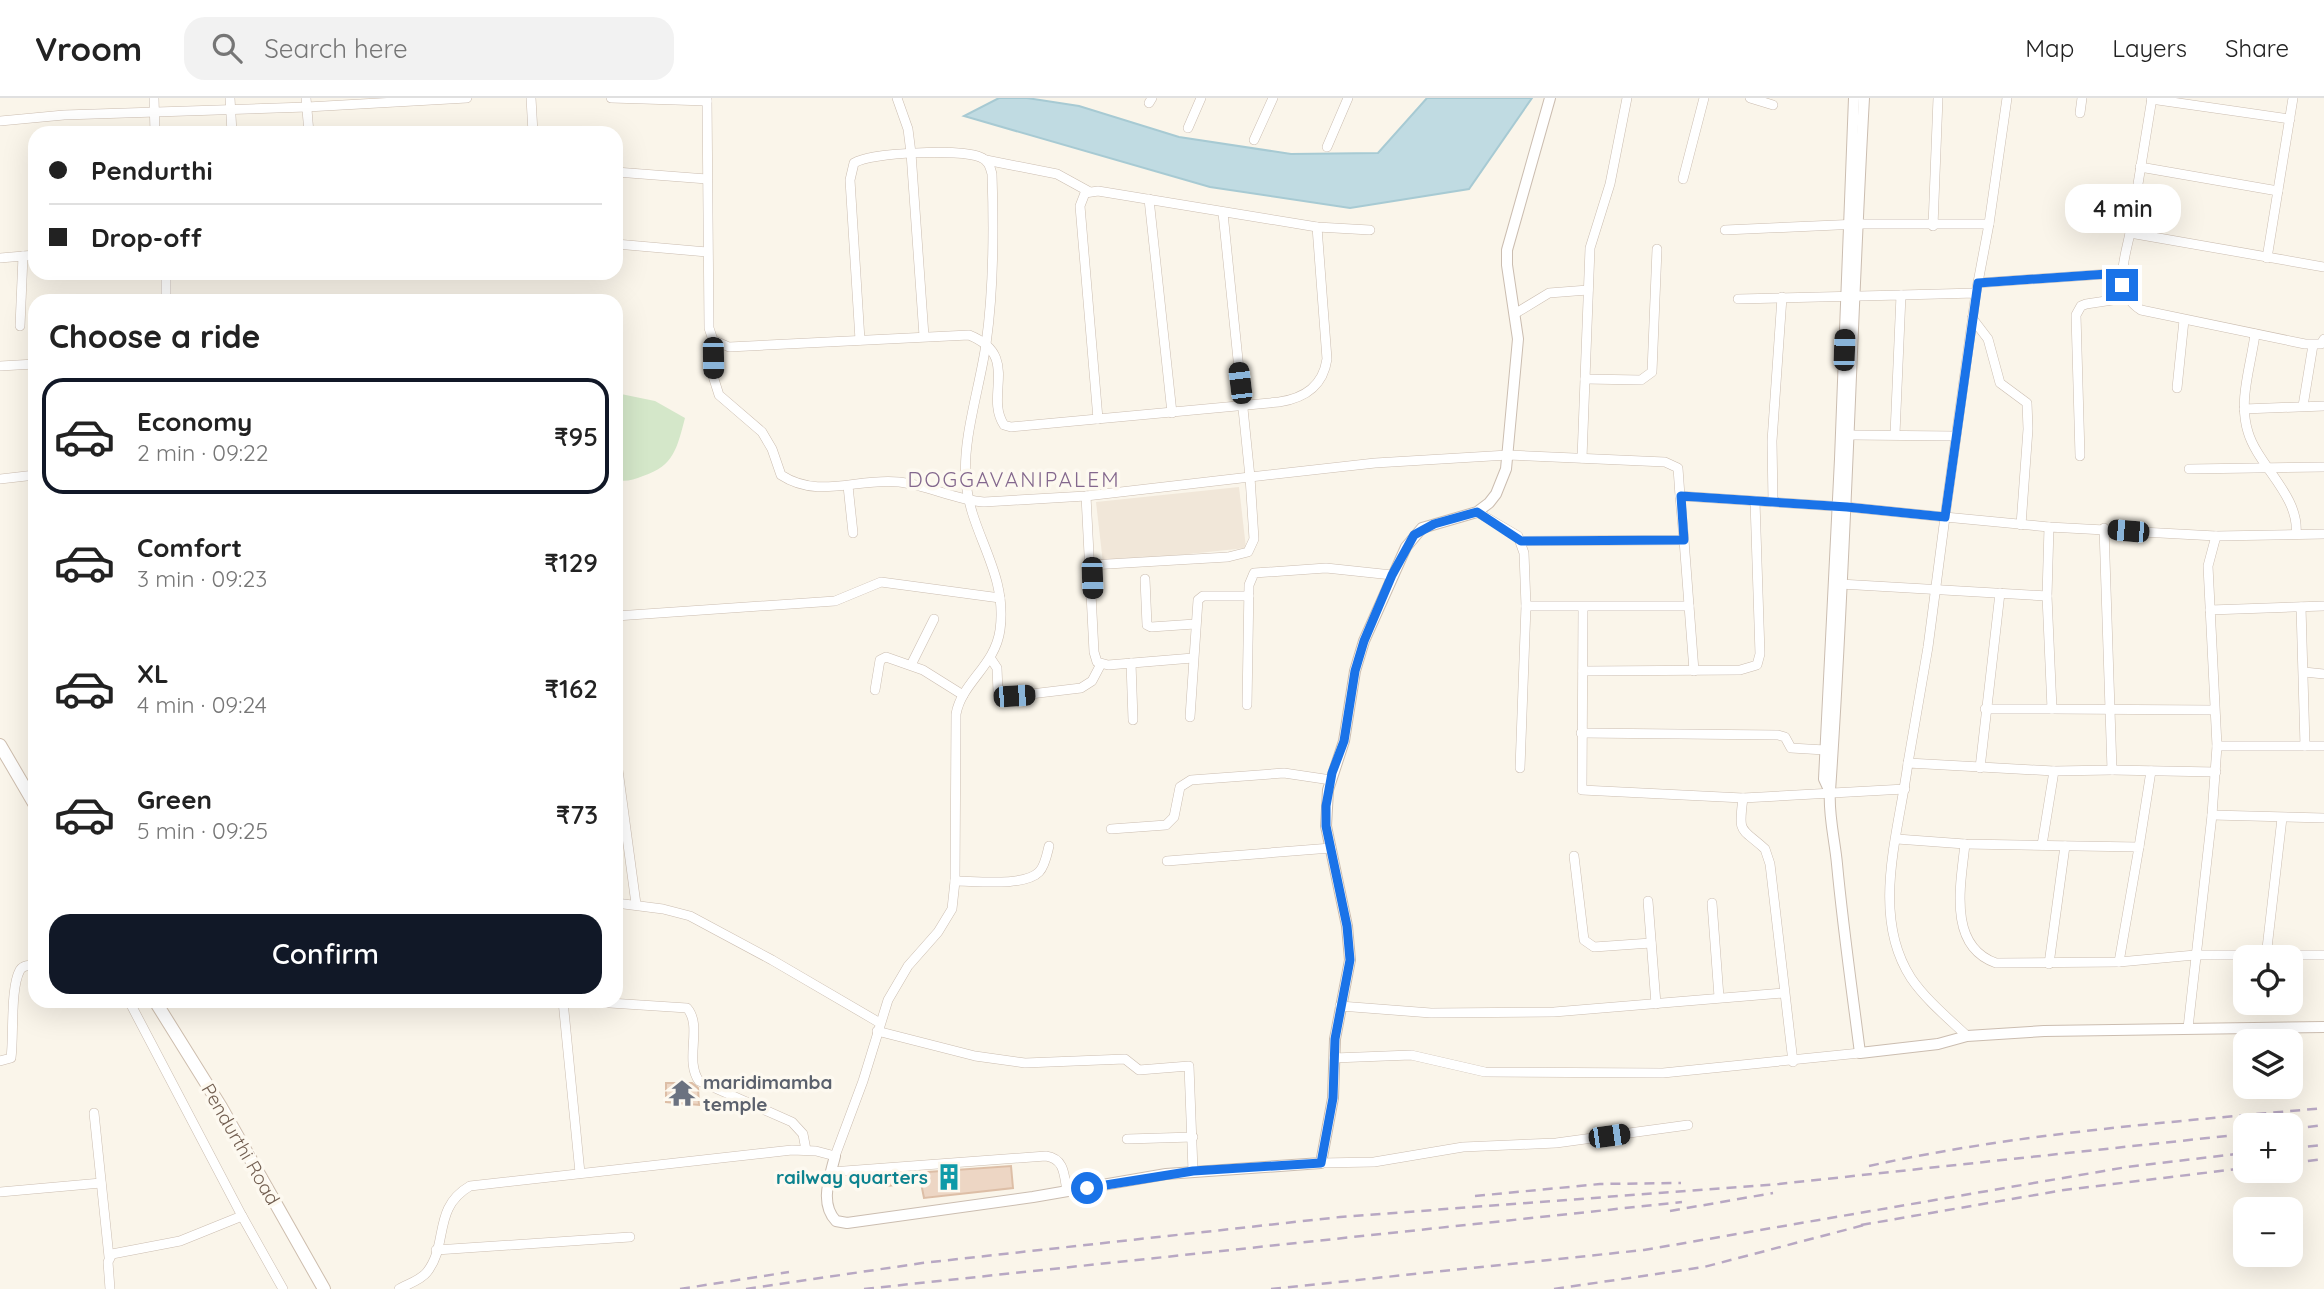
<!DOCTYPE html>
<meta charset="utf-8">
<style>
:root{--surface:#fff;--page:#f2f2f2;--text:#222;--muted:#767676;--line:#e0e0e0;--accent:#111827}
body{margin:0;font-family:Quicksand,sans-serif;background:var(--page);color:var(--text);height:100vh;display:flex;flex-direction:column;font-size:26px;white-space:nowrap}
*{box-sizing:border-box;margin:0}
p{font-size:23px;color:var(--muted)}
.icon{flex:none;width:38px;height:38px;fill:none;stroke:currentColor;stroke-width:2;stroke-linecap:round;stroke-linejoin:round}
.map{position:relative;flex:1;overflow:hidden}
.drawer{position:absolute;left:28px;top:196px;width:595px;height:714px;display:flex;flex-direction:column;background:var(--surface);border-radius:21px;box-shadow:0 7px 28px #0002}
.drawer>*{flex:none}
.hud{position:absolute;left:28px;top:28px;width:595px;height:154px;border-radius:21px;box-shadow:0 7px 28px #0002;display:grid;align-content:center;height:154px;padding:0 21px;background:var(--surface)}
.controls{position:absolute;left:2233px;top:847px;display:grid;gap:14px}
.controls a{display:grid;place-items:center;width:70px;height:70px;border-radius:14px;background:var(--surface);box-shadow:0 7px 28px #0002;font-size:35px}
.end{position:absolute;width:32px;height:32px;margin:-16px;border:9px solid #1a73e8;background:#fff;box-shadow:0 0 0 4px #fff}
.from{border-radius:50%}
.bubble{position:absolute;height:49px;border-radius:21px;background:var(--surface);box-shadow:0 7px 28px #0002;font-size:23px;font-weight:600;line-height:49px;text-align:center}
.car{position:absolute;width:21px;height:42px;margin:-21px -10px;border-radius:9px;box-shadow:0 0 5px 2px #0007;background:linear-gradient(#222 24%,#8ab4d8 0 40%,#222 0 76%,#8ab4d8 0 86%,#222 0)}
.hud b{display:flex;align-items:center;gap:24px;height:66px;font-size:26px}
.hud b+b{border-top:2px solid var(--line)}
.hud i{width:18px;height:18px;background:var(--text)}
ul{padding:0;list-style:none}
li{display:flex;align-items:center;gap:21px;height:116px;margin:0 14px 10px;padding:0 7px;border:4px solid transparent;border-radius:21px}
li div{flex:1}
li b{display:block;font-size:26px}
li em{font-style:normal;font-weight:600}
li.selected{border-color:var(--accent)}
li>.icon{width:63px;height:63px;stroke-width:1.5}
h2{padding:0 21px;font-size:32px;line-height:84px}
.button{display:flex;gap:14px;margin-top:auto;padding:14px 21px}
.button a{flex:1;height:80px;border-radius:21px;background:var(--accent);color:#fff;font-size:28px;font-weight:600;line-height:80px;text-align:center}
header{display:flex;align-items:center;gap:42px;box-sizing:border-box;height:98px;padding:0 35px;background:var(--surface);border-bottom:2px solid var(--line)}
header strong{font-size:33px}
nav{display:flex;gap:38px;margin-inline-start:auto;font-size:24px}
.search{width:490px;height:63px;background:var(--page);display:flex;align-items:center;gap:18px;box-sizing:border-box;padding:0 24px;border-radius:21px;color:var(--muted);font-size:26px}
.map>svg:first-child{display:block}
.residential{fill:#f1e7d9}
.green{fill:#d4e7c9}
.water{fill:#c0dbe2;stroke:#a7cad3;stroke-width:2}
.building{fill:#edd6c4;stroke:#ddbea6;stroke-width:2}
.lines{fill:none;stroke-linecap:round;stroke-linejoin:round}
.minor-casing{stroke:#cbbdb0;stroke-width:10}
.tertiary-casing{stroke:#cbbdb0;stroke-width:12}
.secondary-casing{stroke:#cebeae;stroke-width:14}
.minor{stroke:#fff;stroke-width:9}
.tertiary{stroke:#fff;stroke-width:10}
.secondary{stroke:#fff;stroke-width:12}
.rail{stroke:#b8a8c3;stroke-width:2.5;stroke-dasharray:10 7;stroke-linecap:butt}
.route{stroke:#1a73e8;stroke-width:9}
.labels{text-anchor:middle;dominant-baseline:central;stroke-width:7;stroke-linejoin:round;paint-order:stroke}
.worship-label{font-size:19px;font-weight:bold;fill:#5b616d;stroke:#fdf9f0;text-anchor:start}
.street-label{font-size:19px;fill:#725e50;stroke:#fdf9f0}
.culture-label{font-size:19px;font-weight:bold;fill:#0d838f;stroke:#fdf9f0;text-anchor:end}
.neighbourhood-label{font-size:21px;letter-spacing:2px;fill:#83678d;stroke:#fdf9f0}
</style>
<header>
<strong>Vroom</strong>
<div class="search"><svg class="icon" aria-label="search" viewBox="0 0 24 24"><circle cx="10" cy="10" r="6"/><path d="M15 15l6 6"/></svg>Search here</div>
<nav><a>Map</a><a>Layers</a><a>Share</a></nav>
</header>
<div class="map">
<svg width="2324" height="1191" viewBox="0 0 2324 1191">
<rect width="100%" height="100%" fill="#faf5ea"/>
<!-- residential -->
<polygon class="residential" points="1239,389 1246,450 1103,465 1096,404"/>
<!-- green -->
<path class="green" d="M616,295L655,303L685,320C677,350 674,368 643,378C633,382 626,384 616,382Z"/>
<!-- water -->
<polygon class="water" points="999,0 1027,0 1079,8 1179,39 1291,56 1378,55 1427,0 1532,0 1469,91 1350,110 1210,89 964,18"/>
<!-- building -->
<g class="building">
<polygon points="666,985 692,985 698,990 699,1007 666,1004"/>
<polygon points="1011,1068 1013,1090 924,1100 921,1085 886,1088 886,1077"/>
</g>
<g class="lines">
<defs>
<g id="minor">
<polyline points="154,0 155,35"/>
<polyline points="230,0 232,35"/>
<polyline points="306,0 309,35"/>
<polyline points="531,0 533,35"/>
<polyline points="611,0 707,3"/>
<path d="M707,0L709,230L713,242L729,249L969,237C1021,258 984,297 1004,327L1011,329L1279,304C1305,300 1323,288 1327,261L1317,129"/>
<polyline points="897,0 908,31 911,55 924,238"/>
<polyline points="1750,0 1773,7"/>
<polyline points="2152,0 2130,135 2324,169"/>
<polyline points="2151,1 2290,21"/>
<polyline points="1149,5 1152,0"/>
<polyline points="2080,15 2082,0"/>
<polyline points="0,23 64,17 307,9 467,0"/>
<polyline points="1188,30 1201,0"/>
<polyline points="1254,42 1273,0"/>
<polyline points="1327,49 1348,0"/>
<polyline points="986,62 1057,76 1088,93"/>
<polyline points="2140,69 2278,93"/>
<polyline points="616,74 707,81"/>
<polyline points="1683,81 1704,0"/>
<polyline points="1149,101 1172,315"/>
<polyline points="1223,115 1250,379 1375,365 1508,357 1665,364 1678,370 1680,398 1847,409 1945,419 1928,549 1908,665"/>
<polyline points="1933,128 1938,0"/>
<polyline points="1725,132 1859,126 1989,126"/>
<path d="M2130,135C2124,164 2112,193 2141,212L2305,246H2321L2324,241"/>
<polyline points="616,146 707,154"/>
<polyline points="0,160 35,157"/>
<polyline points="2267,160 2293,0"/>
<polyline points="166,175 166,203"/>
<polyline points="1978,185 2122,175"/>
<polyline points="1976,195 1989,126 2007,0"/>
<polyline points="1901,197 1976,195 1945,419 2049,429"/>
<polyline points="1738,201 1901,197 1895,336"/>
<polyline points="1516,215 1549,195 1588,192"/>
<polyline points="1972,220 1988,241 2000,285 2027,305 2028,331 2021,427"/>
<polyline points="20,228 23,158"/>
<path d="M2255,236C2251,268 2238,302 2248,334C2258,368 2300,398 2296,436"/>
<path d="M713,242V278L719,297L762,334L772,351L781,377C819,402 859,379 899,384C928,387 955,402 984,404L1086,398L1250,379L1254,441L1248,454L1228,459L1091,467"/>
<polyline points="0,268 35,266"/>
<polyline points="1585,281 1641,282 1652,274 1657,151"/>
<polyline points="2177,290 2184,222"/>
<polyline points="2303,308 2313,247"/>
<polyline points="2244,311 2324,308"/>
<polyline points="1098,321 1080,108 1085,95 1098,93 1317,129 1370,132"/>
<polyline points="1850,337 1956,338"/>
<polyline points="2080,358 2076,217 2081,208 2086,206 2126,200"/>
<polyline points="1582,360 1590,150 1610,86 1627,0"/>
<polyline points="2189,371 2324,369"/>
<polyline points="0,381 35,377"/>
<polyline points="848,388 853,435"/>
<polyline points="1086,398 1094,554 1097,564 1108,567 1193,560"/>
<polyline points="1773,404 1772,343 1782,199"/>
<polyline points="1477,414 1518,438 1524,455 1526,508 1520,670"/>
<polyline points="2216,438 2208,468 2217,648 2324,648"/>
<polyline points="1684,442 1694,573"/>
<polyline points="1521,443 1684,442 1680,398"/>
<polyline points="1145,481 1147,527 1151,529 1195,526"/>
<polyline points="1840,486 2047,498"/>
<polyline points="1526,508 1689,508"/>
<polyline points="1583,509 1582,692 1743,700 1905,691"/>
<polyline points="2301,509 2305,648"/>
<polyline points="2210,512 2324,508"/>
<polyline points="616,518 835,503 881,484 1000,500"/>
<polyline points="991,561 997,570 998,594 1004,598 1014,598 1081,590 1092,583 1101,566"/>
<polyline points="1131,565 1133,622"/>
<polyline points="911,567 934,521"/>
<polyline points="1583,573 1740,572 1757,567 1760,556 1755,403"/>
<polyline points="2304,574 2324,576"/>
<polyline points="875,592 880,562 886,559 923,572 963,597"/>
<polyline points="1247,607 1249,487 1254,475 1326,470 1392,477"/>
<polyline points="1985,611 2052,611"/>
<polyline points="2214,612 2052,611 2047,498 2049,429 2216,438 2324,436"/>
<polyline points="1190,619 1198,502 1203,498 1249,498"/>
<polyline points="1581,635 1778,637 1785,639 1791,650 1825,652"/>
<polyline points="616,657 636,806"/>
<polyline points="1980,670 2000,495"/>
<polyline points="2112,672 2216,674"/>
<path d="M1743,700C1738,737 1741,729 1765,751L1770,766L1793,964"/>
<polyline points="2212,717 2324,720"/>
<polyline points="1111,731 1166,727 1174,719 1180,689 1191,682 1284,675 1331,682"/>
<polyline points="1897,741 1965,746 2139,749 2119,864"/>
<path d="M1965,746C1961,785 1947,848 1996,865L2119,864L2195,857H2324"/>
<polyline points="2042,747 2054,673 2112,672 2104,430"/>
<polyline points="2139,749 2151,673"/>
<polyline points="1574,758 1584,842 1594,849 1651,845"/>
<polyline points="1167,763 1331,750"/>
<path d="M955,783C975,783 1024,789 1039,774C1045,768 1047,756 1049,748"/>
<polyline points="1648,803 1656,906"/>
<polyline points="616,805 663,811 690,818 772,862 880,925"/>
<polyline points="1712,805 1719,899"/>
<polyline points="2266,859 2282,720"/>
<polyline points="2049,866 2065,748"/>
<polyline points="129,903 242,1118"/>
<polyline points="563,903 580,1075"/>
<path d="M579,903L687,910C703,928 684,962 699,983L792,1024L803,1036L806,1052"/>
<polyline points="1340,908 1431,915 1554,914 1784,895"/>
<polyline points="2188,930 2212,717 2217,648"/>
<polyline points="877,933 975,958 1025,965 1125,961 1139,972 1189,968 1193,1073"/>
<path d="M1967,938C1948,920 1926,902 1911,880C1870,817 1899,734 1908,665L2054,673"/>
<polyline points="1334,960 1411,957 1485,974 1663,975 1860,955"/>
<path d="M0,963L11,960C14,938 10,890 20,872C23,867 30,867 35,867"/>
<polyline points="94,1015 109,1159"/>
<polyline points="1127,1041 1193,1039"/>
<polyline points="1321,1065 1374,1064 1463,1049 1556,1045 1688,1027"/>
<path d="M831,1074L1046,1058C1065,1061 1064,1077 1067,1093"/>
<polyline points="0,1094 101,1085"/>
<polyline points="436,1152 630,1139"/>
<polyline points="110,1191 108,1164 112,1156 180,1143 242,1118 283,1191"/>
<path d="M399,1191C408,1186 421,1182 427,1174C449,1146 432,1110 470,1088L792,1052L816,1053L835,1058L863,983L888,902L908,868L938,834L952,811L955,783L956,616C962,584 995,568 1000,532C1008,474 970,436 966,383C962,341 980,289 986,246C994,190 994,133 992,76C990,68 988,62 980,59C960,51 871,54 854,65L850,82L860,242"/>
</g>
<g id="tertiary">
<path d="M1864,0C1851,231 1846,462 1830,693C1828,716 1835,743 1837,766C1843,830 1852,892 1860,955L1938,946L1967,938L2044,933L2324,929"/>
<polyline points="1830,694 1824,681 1840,361 1854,0"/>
<path d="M835,1058C830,1079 819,1105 836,1123L847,1125L1033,1099L1166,1076L1321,1065L1333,1000L1335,941L1350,862L1347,828L1326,728L1328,692L1344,643L1355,573L1364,543L1406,449L1422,430L1477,414L1489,405L1496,396L1506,371L1518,241L1507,167V152L1550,0"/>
</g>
<g id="secondary">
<polyline points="0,647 35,707"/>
<polyline points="155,903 221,1009 324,1191"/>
</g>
</defs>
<!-- minor casing -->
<use href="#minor" class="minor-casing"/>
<!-- tertiary casing -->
<use href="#tertiary" class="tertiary-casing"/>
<!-- secondary casing -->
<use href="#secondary" class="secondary-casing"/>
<!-- minor -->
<use href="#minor" class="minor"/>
<!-- tertiary -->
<use href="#tertiary" class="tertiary"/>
<!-- secondary -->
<use href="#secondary" class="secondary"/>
<!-- rail -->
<g class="rail">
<polyline points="2291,1031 2324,1027"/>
<polyline points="2291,1050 2324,1047"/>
<polyline points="2291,1065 2324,1061"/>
<path d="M1869,1068C2018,1035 2172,1024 2324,1010"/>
<polyline points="1475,1098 1600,1086 1681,1085"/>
<polyline points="1670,1113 1773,1095"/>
<polyline points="1861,1127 2064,1092 2245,1070"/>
<polyline points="680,1191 789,1174"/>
<polyline points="746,1191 922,1165 1340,1119 1779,1086 2245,1036"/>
<polyline points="864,1191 1682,1104"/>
<polyline points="1271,1191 1644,1152 2127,1069 2245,1055"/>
<polyline points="1554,1191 1704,1169 1868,1126"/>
</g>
</g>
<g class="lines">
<!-- route -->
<polyline class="route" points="1087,1090 1193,1073 1321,1065 1333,1000 1335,941 1350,862 1347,828 1326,728 1326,708 1332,675 1344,643 1355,573 1364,543 1392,477 1414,437 1434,426 1477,414 1521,443 1684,442 1681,398 1847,409 1945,419 1978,185 2122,175 2122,187"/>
</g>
<!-- icons -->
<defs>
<symbol id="temple-bare" viewBox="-9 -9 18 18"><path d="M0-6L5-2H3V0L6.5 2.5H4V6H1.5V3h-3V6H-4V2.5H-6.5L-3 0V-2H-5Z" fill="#6b7280" stroke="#fdf9f0" stroke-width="2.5" paint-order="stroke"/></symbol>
<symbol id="building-bare" viewBox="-9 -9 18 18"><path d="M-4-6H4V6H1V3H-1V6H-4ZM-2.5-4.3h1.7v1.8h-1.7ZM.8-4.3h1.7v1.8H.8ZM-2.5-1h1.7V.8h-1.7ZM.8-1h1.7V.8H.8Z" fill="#0f9aa8" stroke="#fdf9f0" stroke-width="2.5" paint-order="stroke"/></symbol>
</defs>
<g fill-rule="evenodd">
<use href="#temple-bare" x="663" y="976" width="38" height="38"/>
<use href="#building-bare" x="930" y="1060" width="38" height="38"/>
</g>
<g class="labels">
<!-- worship labels -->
<g class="worship-label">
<text x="703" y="984">maridimamba<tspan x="703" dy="22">temple</tspan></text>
</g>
<!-- street labels -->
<g class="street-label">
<text transform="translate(241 1046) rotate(60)">Pendurthi Road</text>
</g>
<!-- culture labels -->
<g class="culture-label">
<text x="928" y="1079">railway quarters</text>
</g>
<!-- neighbourhood labels -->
<g class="neighbourhood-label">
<text x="1014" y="381">DOGGAVANIPALEM</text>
</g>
</g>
</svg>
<div class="controls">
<a><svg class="icon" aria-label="locate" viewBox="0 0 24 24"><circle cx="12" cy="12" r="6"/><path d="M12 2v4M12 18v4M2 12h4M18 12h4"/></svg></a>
<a><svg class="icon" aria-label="layers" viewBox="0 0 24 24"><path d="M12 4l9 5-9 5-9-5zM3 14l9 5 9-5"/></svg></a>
<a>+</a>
<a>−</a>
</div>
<i class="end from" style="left:1087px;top:1090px"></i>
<i class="end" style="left:2122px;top:187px"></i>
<div class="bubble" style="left:2065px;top:86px;width:116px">4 min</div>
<i class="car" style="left:1844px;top:252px;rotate:2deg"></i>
<i class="car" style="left:713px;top:260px;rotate:179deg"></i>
<i class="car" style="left:1240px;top:285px;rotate:353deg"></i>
<i class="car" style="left:2128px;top:433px;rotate:275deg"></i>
<i class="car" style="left:1092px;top:480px;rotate:178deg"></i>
<i class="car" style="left:1014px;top:598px;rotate:86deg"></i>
<i class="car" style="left:1609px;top:1038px;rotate:82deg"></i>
<div class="hud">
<b><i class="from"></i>Pendurthi</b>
<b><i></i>Drop-off</b>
</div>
<section class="drawer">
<h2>Choose a ride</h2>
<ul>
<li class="selected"><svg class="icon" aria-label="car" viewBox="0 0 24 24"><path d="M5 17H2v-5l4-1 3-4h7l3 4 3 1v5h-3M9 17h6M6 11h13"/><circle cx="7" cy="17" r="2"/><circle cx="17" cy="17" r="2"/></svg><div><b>Economy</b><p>2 min · 09:22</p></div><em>₹95</em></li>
<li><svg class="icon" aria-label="car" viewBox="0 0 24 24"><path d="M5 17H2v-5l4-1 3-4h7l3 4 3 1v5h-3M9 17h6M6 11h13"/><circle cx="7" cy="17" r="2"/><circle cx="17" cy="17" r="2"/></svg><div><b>Comfort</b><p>3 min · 09:23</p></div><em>₹129</em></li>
<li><svg class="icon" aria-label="car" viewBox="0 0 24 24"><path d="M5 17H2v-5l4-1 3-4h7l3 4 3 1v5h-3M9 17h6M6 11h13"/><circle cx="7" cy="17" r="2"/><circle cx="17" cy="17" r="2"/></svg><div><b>XL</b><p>4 min · 09:24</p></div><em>₹162</em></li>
<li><svg class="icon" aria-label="car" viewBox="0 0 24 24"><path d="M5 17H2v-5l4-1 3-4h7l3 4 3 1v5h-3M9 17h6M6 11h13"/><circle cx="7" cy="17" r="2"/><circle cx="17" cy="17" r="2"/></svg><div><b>Green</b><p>5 min · 09:25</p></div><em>₹73</em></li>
</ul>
<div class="button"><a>Confirm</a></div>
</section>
</div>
